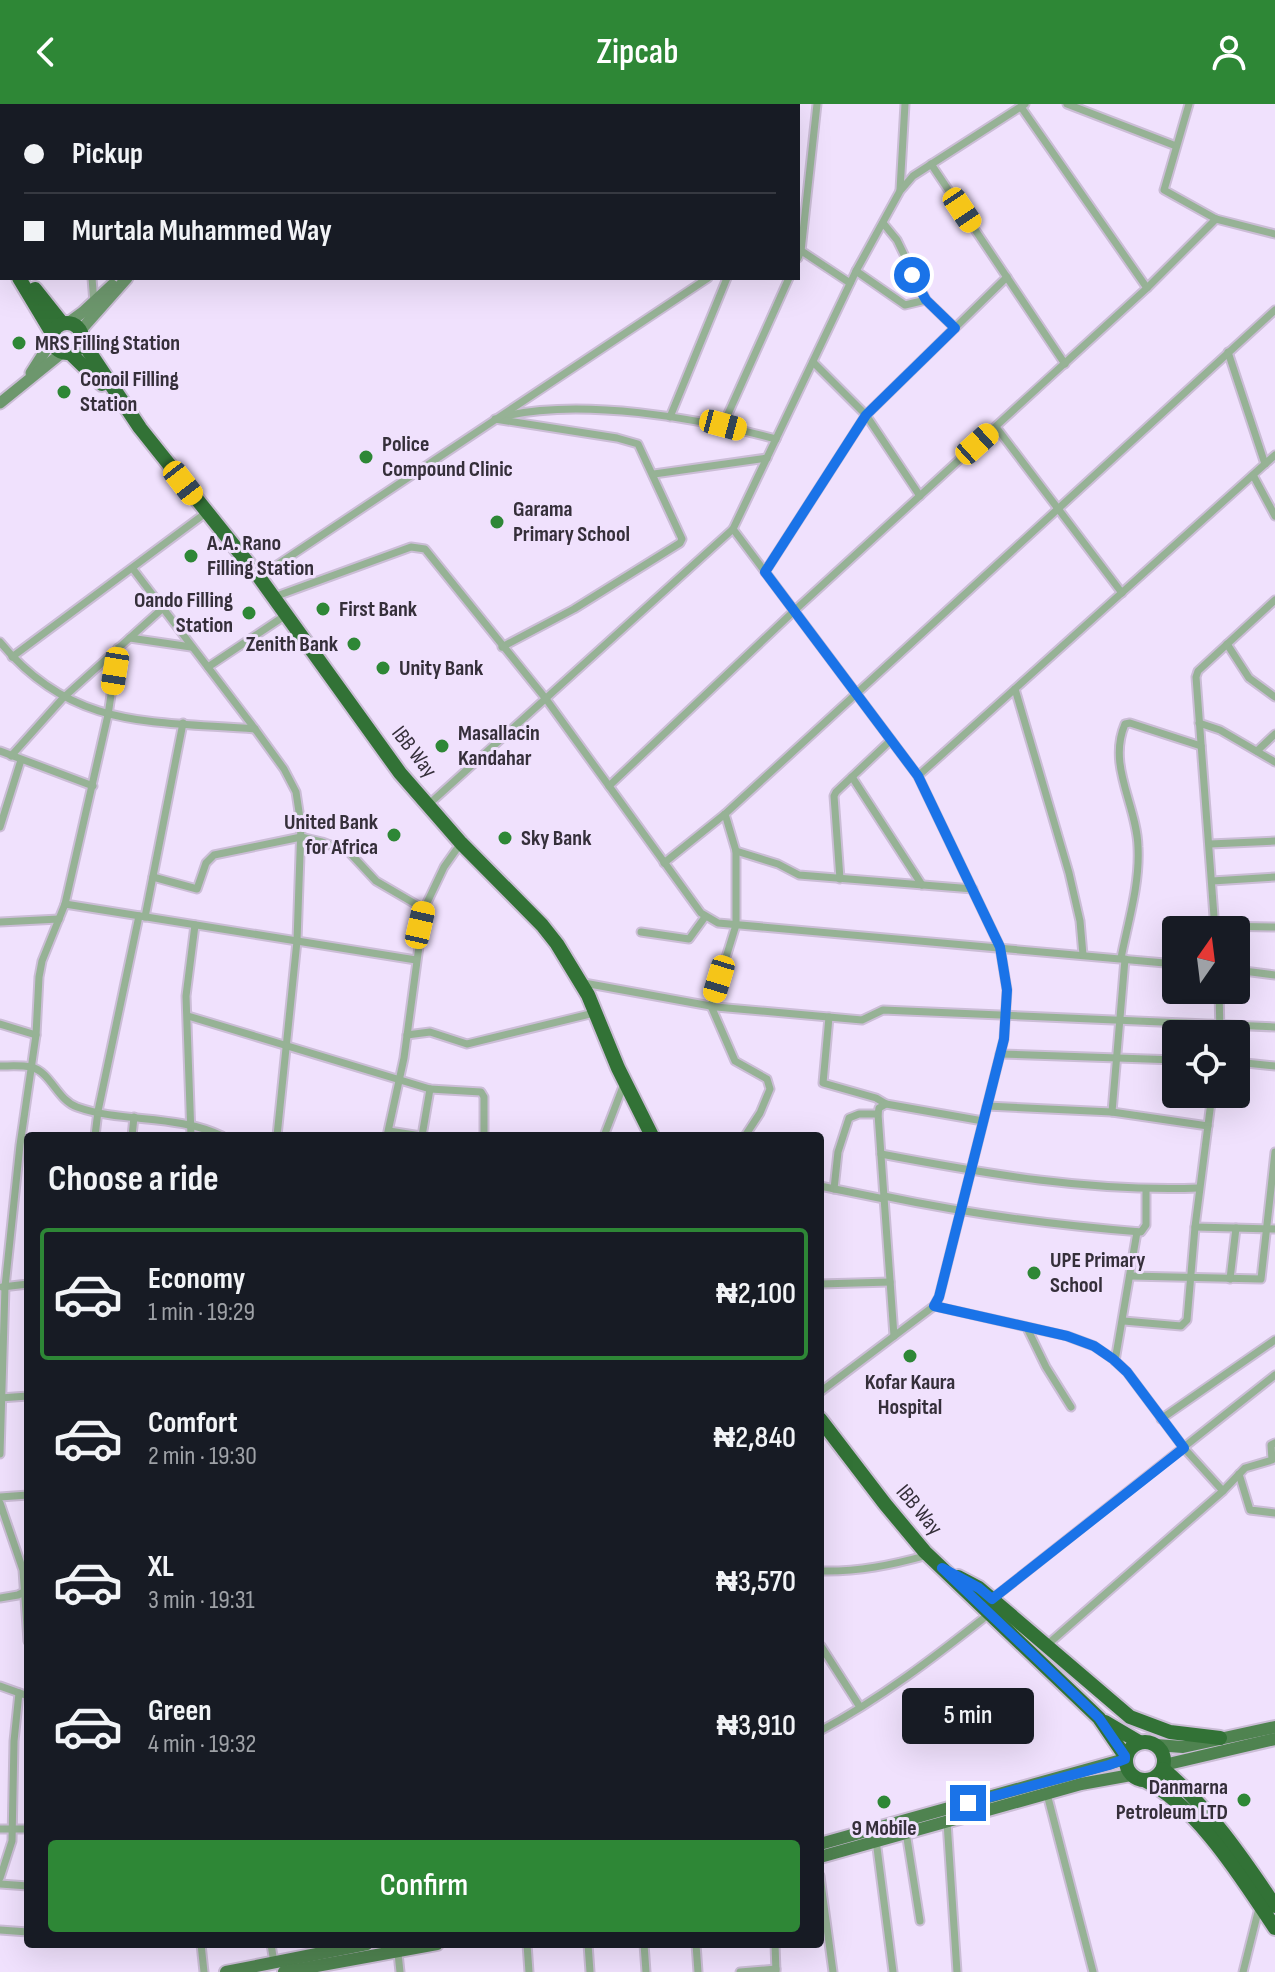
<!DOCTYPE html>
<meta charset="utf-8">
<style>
:root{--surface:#171b24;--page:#242831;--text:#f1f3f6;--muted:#9ea1a6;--line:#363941;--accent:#2e8736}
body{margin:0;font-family:"Sofia Sans Condensed",sans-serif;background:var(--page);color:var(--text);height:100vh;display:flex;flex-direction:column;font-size:30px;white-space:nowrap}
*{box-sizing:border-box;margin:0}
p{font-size:26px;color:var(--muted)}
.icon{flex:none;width:44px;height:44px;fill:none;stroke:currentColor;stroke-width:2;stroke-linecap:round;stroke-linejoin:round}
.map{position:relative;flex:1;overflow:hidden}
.panel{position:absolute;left:24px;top:1028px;width:800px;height:816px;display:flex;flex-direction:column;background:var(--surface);border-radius:8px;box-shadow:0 8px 32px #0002}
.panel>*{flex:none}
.guide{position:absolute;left:0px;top:0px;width:800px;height:176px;box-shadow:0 8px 32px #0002;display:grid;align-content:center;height:176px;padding:0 24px;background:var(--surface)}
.needle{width:52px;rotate:14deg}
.buttons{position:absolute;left:1162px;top:812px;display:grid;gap:16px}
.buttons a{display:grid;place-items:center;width:88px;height:88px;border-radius:8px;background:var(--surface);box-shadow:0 8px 32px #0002;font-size:40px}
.end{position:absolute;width:36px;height:36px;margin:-18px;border:10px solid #1a73e8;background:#fff;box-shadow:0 0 0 4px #fff}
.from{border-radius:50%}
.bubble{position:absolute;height:56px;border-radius:8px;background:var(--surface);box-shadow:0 8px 32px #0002;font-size:26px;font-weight:600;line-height:56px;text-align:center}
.car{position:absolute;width:24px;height:48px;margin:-24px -12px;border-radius:10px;box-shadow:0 0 6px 2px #0007;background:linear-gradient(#f5c518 24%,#345 0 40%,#f5c518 0 76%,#345 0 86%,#f5c518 0)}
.guide b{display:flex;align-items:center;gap:28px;height:76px;font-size:30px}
.guide b+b{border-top:2px solid var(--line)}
.guide i{width:20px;height:20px;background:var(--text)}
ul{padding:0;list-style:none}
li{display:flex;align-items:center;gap:24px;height:132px;margin:0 16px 12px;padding:0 8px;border:4px solid transparent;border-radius:8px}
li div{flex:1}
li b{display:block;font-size:30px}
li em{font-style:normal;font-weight:600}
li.on{border-color:var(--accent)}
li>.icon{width:72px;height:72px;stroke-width:1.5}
h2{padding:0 24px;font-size:36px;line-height:96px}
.cta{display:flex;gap:16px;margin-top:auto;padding:16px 24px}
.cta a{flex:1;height:92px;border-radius:8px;background:var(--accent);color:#fff;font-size:32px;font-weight:600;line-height:92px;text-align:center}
header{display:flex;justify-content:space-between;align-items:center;height:104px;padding:0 24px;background:var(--accent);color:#fff;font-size:36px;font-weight:600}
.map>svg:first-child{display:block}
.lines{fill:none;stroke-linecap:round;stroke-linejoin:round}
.street-casing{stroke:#cbbdd6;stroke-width:11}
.secondary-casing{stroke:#cbbdd6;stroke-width:15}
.primary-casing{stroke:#cbbdd6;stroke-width:16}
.highway-casing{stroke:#cbbdd6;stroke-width:18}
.street{stroke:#96b295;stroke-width:7}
.secondary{stroke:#6d976d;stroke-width:11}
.primary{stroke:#4f8350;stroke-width:12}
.highway{stroke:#327236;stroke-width:14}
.route{stroke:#1a73e8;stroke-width:10}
.poi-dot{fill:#2e8736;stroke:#f0e1fd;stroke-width:3}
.labels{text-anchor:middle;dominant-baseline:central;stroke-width:6;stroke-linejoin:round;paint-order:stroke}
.poi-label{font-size:22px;font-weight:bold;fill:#352f3a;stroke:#f0e1fd;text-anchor:start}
.street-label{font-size:22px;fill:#352f3a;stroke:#f0e1fd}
</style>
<header><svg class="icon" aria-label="back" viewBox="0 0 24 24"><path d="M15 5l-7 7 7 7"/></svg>Zipcab<svg class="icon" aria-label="person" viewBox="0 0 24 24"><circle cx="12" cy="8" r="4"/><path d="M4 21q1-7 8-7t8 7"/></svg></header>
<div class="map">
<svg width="1275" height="1868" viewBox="0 0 1275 1868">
<rect width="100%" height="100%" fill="#f0e1fd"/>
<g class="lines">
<defs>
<g id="street">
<polyline points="613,0 614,2"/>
<polyline points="1067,0 1176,42"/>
<polyline points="1189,0 1164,86 1216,115 1275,130"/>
<polyline points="89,2 89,0"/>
<polyline points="194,2 194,0"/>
<polyline points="1021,3 1147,184"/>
<polyline points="931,60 1065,260"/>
<polyline points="900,86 905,0"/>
<polyline points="0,108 2,108"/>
<polyline points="883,119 897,136 926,196 955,224"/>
<polyline points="800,146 850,179"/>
<polyline points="798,154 801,147 817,0"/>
<polyline points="856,167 905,201 926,196"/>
<polyline points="92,174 94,199"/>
<polyline points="1228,248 1265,360"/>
<polyline points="813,258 866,311 920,392"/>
<path d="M501,313C580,293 698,314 776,335"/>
<polyline points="670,313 727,174"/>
<polyline points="495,315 617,334 638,340 682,435 680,439 574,505 502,543"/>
<polyline points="723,321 789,174"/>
<polyline points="996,323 1122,489"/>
<polyline points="654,370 767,354"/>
<polyline points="1253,371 1275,412"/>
<polyline points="733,425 918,672 1000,843 1007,886 1004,935 939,1193 934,1202 820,1288"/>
<polyline points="133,465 255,625 284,665 296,688 301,721 297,837 277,1032"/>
<polyline points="765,468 866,311 1007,173"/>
<polyline points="259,473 708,174"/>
<polyline points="274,493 411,443 425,445 546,595 701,809 718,819 1176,860"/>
<polyline points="130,534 191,543"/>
<path d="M0,538C72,626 152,617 255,625"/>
<polyline points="1227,540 1249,574 1275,593"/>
<polyline points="12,553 207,408"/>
<polyline points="208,563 286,511"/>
<polyline points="1015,585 1069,769 1080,817 1083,851"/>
<polyline points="1199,619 1220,626 1275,658"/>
<polyline points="0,647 93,682"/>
<polyline points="1257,647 1275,630"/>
<polyline points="11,652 63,594 163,504"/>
<polyline points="918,672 1275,351"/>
<polyline points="852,673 922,781"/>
<polyline points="609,682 794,507 1147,184 1216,115"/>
<polyline points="428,701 733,425 856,167 900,87 913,72 1025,0"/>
<polyline points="725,710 736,747 736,821 711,902 735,957 767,975 770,985 760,1009 745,1032"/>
<polyline points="0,723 21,656"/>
<polyline points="1210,740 1275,737"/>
<polyline points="736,747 778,760 799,771 973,785"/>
<polyline points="664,759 725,710 1275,206"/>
<polyline points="153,773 197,785 206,759 214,751 301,733 322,738 349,748 376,777 424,805"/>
<polyline points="840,775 834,692 836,688 891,636"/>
<polyline points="1212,777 1275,773"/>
<polyline points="65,800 416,856"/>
<polyline points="145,813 183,619"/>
<polyline points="0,818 59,815"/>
<polyline points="1215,822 1275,823"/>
<polyline points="1215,826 1196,573 1198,567 1275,496"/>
<polyline points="641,828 689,835 705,813"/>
<path d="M1121,854C1128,818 1140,780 1138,743C1137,701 1107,662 1125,620L1130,619L1201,642"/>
<polyline points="1236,866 1275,871"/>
<polyline points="584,879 716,903 862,916 883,906 1275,923"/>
<polyline points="1219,886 1220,930"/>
<polyline points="188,912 430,985 481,988 484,993 484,1032"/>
<polyline points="829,913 823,979 876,994 886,1000 983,1017"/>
<polyline points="0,920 36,931"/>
<polyline points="407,931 430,928 467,940 594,909"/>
<polyline points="1000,950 1176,956"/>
<polyline points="1236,958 1275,962"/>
<path d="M0,962C10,962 21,961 31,963C51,968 57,996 77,1003C122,1019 177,1010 222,1032"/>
<polyline points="886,1000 879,1004 878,1010 894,1232"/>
<polyline points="987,1002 1112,1008 1208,1022"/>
<polyline points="1112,1008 1125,855"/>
<polyline points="389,1027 421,1032"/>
<polyline points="95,1032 98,1007 139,812"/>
<polyline points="132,1032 134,1013"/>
<polyline points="191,1032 186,892 195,821"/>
<polyline points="387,1032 404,954 424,805 444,763 461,739"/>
<polyline points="422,1032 430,985"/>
<polyline points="604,1032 624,980"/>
<path d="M881,1050C987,1070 1091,1088 1199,1084"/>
<polyline points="820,1082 884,1095"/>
<polyline points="834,1085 838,1048 849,1014 859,1010 878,1010"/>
<path d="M884,1092C969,1110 1054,1121 1141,1128L1146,1121V1086"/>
<polyline points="1195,1123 1275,1125"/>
<polyline points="1130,1172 1261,1175 1275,1048"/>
<polyline points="1230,1175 1236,1124"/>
<polyline points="820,1180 890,1178"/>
<polyline points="2,1183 28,1180"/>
<polyline points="934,1202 1067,1232 1094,1242 1113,1255 1127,1268 1184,1344 1223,1387"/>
<polyline points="1124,1217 1181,1222 1187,1216 1195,1123 1212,990"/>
<polyline points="1027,1224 1046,1263 1071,1303"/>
<polyline points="1115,1257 1137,1128"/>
<polyline points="0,1294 28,1292"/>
<polyline points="1161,1315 1275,1236"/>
<polyline points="0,1350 5,1183 20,1041 36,931 39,873 42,857 65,800 108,611 118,544"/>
<polyline points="1239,1370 1250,1406 1275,1409"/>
<polyline points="0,1393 28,1391"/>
<polyline points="0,1399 23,1466 28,1537"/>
<path d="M820,1467C858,1468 892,1461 928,1451"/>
<polyline points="0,1494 18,1491 28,1486"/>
<polyline points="992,1495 1275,1271"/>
<polyline points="1047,1541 1223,1387 1245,1364 1272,1356 1271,1341 1275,1339"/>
<polyline points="821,1542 860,1603"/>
<polyline points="0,1582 28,1592"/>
<path d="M820,1627C880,1595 936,1552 989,1510"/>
<polyline points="1047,1690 1093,1868"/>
<polyline points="947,1718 957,1868"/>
<polyline points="0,1725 28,1725"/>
<polyline points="906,1728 920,1817"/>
<polyline points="876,1736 893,1868"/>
<polyline points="820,1772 833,1868"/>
<polyline points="0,1774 12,1737 14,1637 19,1589"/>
<polyline points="0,1780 28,1782"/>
<polyline points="0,1826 28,1828"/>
<polyline points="201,1840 204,1868"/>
<polyline points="271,1840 274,1859"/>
<polyline points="397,1840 400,1868"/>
<polyline points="527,1840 529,1868"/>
<polyline points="588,1840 590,1868"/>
<polyline points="644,1840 646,1868"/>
<polyline points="696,1840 698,1868"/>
<polyline points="775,1840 776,1868"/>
<polyline points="740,1868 776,1865"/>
<polyline points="1243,1868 1259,1804"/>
</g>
<g id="secondary">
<polyline points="313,2 315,0"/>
<polyline points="68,219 83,208 112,181"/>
<polyline points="80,227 127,174"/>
<polyline points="31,269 52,236"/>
<polyline points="0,299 63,248"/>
</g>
<g id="primary">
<polyline points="1156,1641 1183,1643 1275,1623"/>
<polyline points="1164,1661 1275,1635"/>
<polyline points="820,1740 1125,1655"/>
<polyline points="820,1753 1081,1680 1131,1671"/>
<polyline points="226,1868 367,1840"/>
<polyline points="284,1868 437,1840"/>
</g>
<g id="highway">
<polyline points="0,142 2,145"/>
<polyline points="19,174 52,229"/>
<polyline points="35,185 62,219"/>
<circle cx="67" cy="234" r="15"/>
<polyline points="82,237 140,324 259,473 400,669 461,739 542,821 557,840 588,891 618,964 652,1032"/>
<polyline points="70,249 102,280"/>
<polyline points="820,1315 885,1400 925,1448 1099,1614 1125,1652"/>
<polyline points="958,1473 979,1484 1130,1613 1170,1628 1220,1634"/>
<polyline points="1105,1618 1139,1638"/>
<circle cx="1145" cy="1657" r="19"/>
<path d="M1163,1665C1205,1699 1245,1757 1275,1802"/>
<path d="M1144,1676C1198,1702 1242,1775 1275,1824"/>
</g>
</defs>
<!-- street casing -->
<use href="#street" class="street-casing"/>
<!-- secondary casing -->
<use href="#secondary" class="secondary-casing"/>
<!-- primary casing -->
<use href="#primary" class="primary-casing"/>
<!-- highway casing -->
<use href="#highway" class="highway-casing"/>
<!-- street -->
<use href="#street" class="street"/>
<!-- secondary -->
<use href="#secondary" class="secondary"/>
<!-- primary -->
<use href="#primary" class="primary"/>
<!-- highway -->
<use href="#highway" class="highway"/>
</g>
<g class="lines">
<!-- route -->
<polyline class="route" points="912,171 926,196 955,224 866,311 765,468 918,672 1000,843 1007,886 1004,935 939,1193 934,1202 1067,1232 1094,1242 1113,1255 1127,1268 1184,1344 992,1495 979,1484 942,1464 1099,1614 1125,1652 1125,1655 1109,1661 968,1699"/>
</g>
<!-- markers -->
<g class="poi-dot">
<circle cx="19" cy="239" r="8"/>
<circle cx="64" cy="288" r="8"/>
<circle cx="366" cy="353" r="8"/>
<circle cx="497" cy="418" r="8"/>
<circle cx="191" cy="452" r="8"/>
<circle cx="323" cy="505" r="8"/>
<circle cx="249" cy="509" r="8"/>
<circle cx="354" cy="540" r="8"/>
<circle cx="383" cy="564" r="8"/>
<circle cx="442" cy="642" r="8"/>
<circle cx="394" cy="731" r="8"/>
<circle cx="505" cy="734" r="8"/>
<circle cx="1034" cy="1169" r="8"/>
<circle cx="910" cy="1252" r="8"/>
<circle cx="1244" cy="1696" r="8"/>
<circle cx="884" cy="1698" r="8"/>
</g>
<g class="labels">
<!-- poi labels -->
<g class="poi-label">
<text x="35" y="239">MRS Filling Station</text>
<text x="80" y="275">Conoil Filling<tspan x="80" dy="25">Station</tspan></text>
<text x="382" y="340">Police<tspan x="382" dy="25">Compound Clinic</tspan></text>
<text x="513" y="405">Garama<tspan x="513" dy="25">Primary School</tspan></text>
<text x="207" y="439">A.A. Rano<tspan x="207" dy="25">Filling Station</tspan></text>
<text x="233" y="496" text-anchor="end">Oando Filling<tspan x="233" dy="25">Station</tspan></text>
<text x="339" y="505">First Bank</text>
<text x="338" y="540" text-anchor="end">Zenith Bank</text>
<text x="399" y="564">Unity Bank</text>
<text x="458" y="629">Masallacin<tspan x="458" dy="25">Kandahar</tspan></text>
<text x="378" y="718" text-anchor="end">United Bank<tspan x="378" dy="25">for Africa</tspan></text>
<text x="521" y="734">Sky Bank</text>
<text x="1050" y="1156">UPE Primary<tspan x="1050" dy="25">School</tspan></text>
<text x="910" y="1278" text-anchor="middle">Kofar Kaura<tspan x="910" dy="25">Hospital</tspan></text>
<text x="1228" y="1683" text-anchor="end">Danmarna<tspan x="1228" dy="25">Petroleum LTD</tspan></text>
<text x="884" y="1724" text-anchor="middle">9 Mobile</text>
</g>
<!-- street labels -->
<g class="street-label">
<text transform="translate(414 648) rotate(52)">IBB Way</text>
<text transform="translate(919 1406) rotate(50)">IBB Way</text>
</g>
</g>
</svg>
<div class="buttons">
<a><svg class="needle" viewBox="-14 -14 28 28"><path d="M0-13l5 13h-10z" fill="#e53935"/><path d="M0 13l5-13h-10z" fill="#9ea1a6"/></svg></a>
<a><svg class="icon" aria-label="locate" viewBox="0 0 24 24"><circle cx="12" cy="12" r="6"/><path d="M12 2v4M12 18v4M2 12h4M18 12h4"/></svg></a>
</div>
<i class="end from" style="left:912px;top:171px"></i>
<i class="end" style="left:968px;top:1699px"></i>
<div class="bubble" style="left:902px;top:1584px;width:132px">5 min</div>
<i class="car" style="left:962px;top:106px;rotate:146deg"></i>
<i class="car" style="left:723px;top:321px;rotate:105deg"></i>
<i class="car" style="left:977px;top:340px;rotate:48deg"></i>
<i class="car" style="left:183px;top:379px;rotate:142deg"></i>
<i class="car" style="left:115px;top:567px;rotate:189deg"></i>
<i class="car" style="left:420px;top:821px;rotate:13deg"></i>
<i class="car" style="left:719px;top:875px;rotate:197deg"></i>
<div class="guide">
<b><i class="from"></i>Pickup</b>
<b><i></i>Murtala Muhammed Way</b>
</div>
<section class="panel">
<h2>Choose a ride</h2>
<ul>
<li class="on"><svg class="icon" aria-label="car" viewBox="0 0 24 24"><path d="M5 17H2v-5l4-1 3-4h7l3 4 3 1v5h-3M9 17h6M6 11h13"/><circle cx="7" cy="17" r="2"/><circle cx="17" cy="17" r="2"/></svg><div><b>Economy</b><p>1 min · 19:29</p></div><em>₦2,100</em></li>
<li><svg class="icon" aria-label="car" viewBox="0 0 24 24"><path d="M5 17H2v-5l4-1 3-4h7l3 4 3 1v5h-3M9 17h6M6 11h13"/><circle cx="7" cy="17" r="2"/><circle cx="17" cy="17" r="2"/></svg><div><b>Comfort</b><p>2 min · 19:30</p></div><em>₦2,840</em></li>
<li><svg class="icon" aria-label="car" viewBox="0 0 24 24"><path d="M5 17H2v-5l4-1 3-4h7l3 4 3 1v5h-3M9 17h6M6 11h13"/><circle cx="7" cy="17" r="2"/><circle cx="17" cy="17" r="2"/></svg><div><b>XL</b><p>3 min · 19:31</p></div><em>₦3,570</em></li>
<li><svg class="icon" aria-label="car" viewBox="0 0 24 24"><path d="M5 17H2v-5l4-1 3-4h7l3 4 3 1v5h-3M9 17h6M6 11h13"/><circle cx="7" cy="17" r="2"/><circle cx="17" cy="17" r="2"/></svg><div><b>Green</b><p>4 min · 19:32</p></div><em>₦3,910</em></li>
</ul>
<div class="cta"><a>Confirm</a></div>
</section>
</div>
